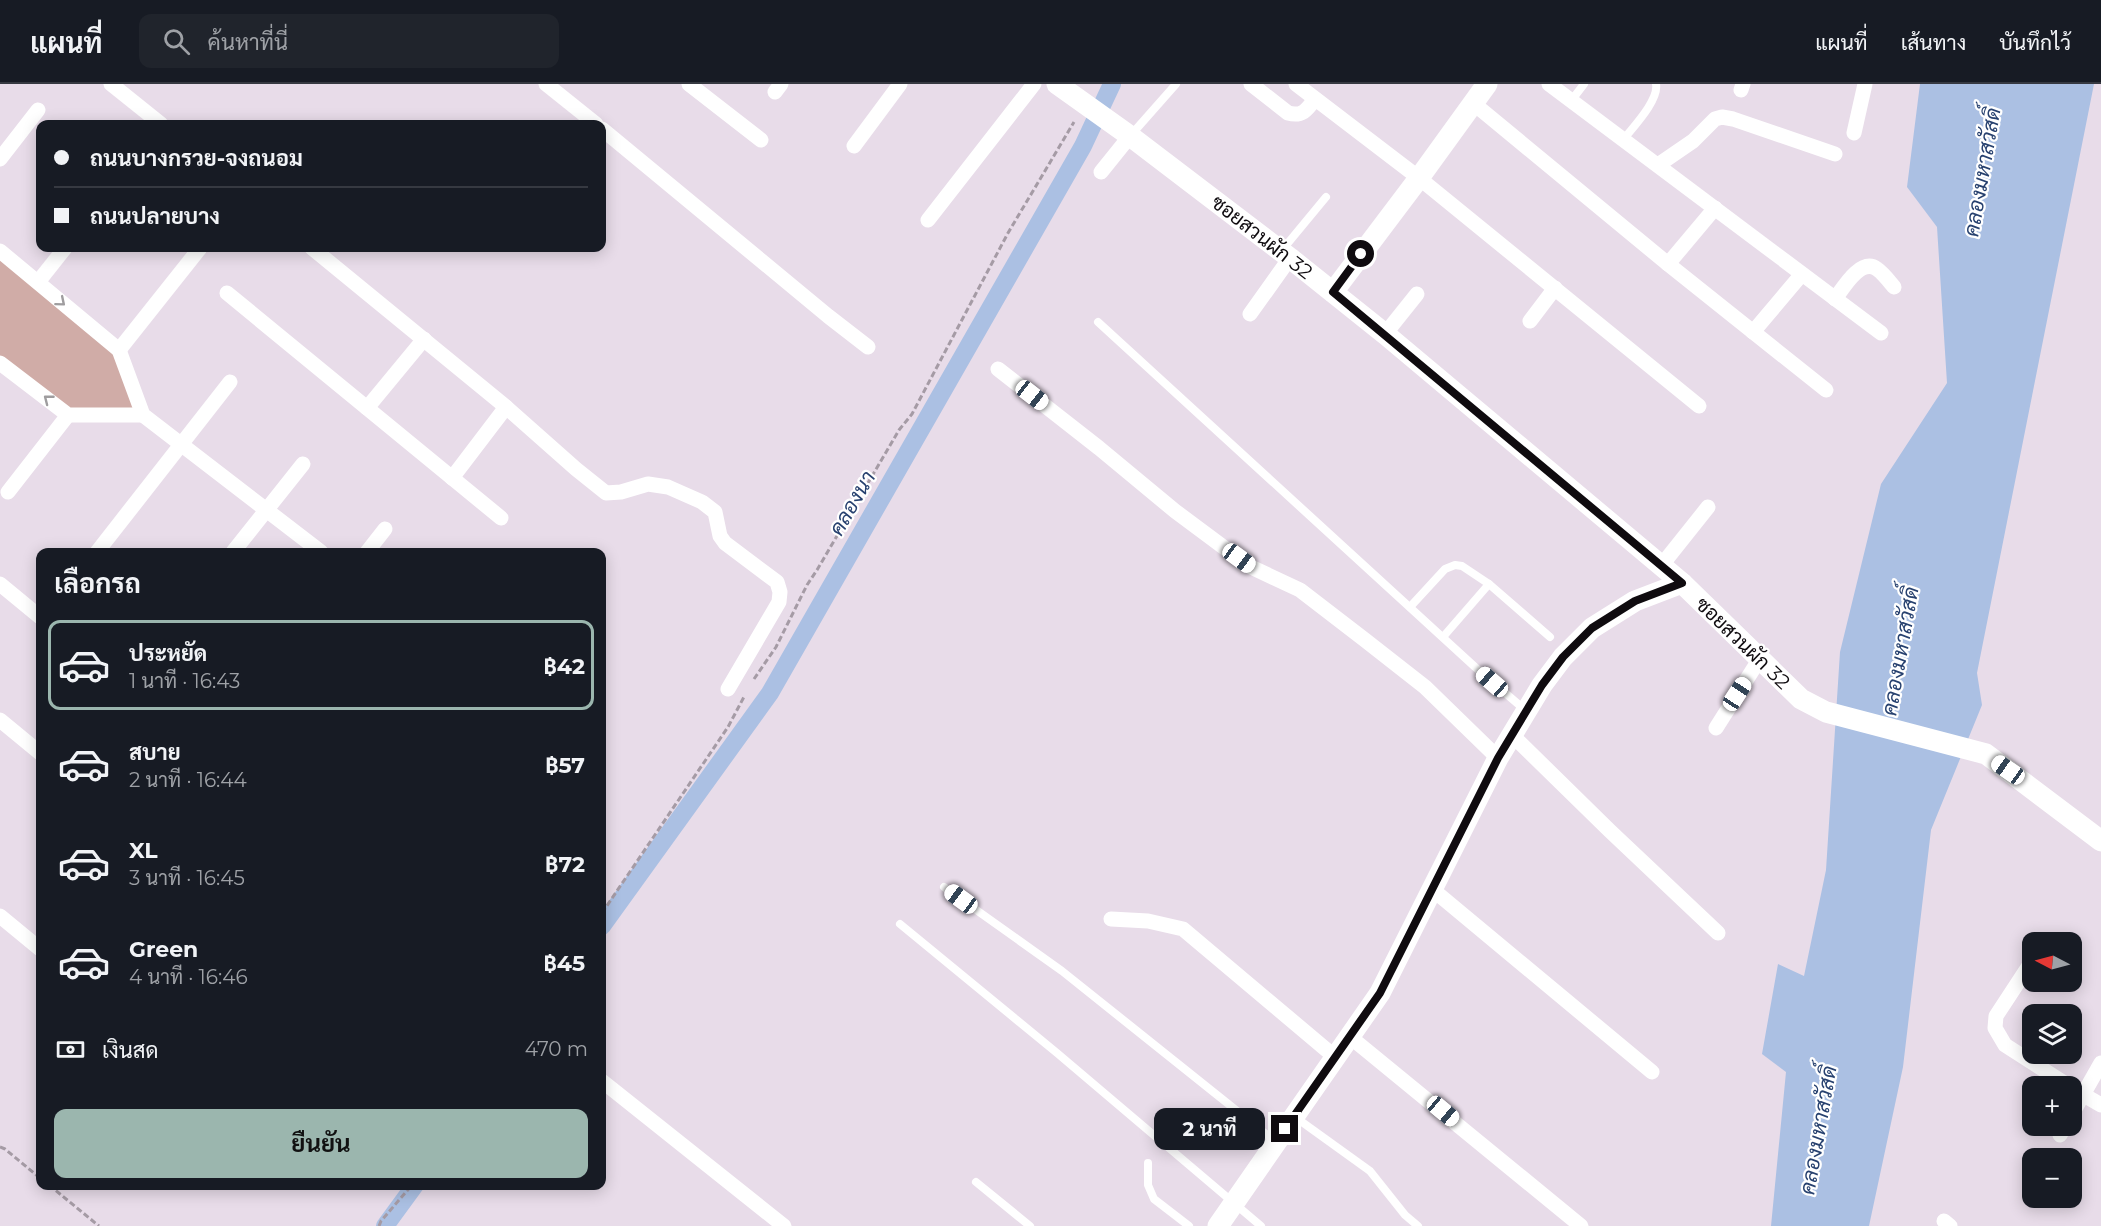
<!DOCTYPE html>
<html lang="th">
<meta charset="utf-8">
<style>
:root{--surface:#171b24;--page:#20242c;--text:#f1f3f6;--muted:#9ea1a6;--line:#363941;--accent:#9bb6ae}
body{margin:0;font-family:Montserrat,Sarabun,sans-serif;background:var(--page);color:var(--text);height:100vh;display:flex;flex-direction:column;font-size:22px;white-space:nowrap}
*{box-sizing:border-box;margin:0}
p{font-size:20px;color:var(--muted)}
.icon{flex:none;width:33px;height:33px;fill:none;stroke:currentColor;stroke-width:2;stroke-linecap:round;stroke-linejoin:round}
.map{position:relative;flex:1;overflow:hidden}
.panel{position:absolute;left:36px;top:464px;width:570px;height:642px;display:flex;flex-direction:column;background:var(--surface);border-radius:12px;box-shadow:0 3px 15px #0003}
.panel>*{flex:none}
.banner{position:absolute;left:36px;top:36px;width:570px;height:132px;border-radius:12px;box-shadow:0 3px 15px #0003;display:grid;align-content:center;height:132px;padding:0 18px;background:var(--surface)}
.needle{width:39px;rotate:276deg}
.tools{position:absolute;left:2022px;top:848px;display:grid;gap:12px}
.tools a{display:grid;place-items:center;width:60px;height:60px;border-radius:12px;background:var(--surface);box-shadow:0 3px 15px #0003;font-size:30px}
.end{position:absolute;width:27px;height:27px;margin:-14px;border:8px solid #0f0b0f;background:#fff;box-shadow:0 0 0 3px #fff}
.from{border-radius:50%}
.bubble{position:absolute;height:42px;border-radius:12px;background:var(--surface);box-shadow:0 3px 15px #0003;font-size:20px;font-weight:700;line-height:42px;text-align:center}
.car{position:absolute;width:18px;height:36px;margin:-18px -9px;border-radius:8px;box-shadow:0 0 4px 2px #0007;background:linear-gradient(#fff 24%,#345 0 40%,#fff 0 76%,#345 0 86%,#fff 0)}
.banner b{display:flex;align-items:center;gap:21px;height:57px;font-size:22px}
.banner b+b{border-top:2px solid var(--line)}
.banner i{width:15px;height:15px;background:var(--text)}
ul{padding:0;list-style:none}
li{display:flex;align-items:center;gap:18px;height:90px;margin:0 12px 9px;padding:0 6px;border:3px solid transparent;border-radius:12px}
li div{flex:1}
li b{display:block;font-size:22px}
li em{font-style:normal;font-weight:700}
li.on{border-color:var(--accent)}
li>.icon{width:54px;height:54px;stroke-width:1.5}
h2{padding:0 18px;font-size:27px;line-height:72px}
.pay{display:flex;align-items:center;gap:15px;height:66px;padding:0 18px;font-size:22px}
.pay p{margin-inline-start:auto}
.button{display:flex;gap:12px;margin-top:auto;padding:12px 18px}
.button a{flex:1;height:69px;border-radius:12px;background:var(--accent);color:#111;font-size:24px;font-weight:700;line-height:69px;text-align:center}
header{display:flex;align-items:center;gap:36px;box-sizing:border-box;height:84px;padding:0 30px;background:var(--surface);border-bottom:2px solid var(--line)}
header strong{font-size:28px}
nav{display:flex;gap:33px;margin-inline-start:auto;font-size:21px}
.search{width:420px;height:54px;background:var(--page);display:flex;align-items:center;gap:15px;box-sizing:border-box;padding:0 21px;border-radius:12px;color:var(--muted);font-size:22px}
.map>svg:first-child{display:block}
.green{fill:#d0aca7}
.water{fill:#abc0e3}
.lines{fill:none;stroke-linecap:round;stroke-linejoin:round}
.canal{stroke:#abc0e3;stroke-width:18}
.path{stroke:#a59ba5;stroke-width:3;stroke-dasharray:6 3;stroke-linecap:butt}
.lane{stroke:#fff;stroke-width:8}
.street{stroke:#fff;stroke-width:15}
.secondary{stroke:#fff;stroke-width:21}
.oneway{stroke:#9f9d9f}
.route{stroke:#0f0b0f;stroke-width:8}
.labels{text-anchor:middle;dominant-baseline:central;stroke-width:4.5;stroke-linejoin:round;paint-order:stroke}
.street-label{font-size:20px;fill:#0f0b0f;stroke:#fff}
.water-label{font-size:21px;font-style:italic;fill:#27416f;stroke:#fff}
</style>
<header>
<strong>แผนที่</strong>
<div class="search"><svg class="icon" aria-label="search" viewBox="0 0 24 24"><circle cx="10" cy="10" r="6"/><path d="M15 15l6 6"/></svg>ค้นหาที่นี่</div>
<nav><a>แผนที่</a><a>เส้นทาง</a><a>บันทึกไว้</a></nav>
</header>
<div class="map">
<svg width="2101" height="1142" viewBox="0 0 2101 1142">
<rect width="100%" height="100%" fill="#e8dce9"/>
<!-- green -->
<polygon class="green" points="0,167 119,266 143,331 68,331 0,279"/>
<!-- water -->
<polygon class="water" points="1920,0 2094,0 1977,589 1982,621 1931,746 1903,983 1869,1142 1771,1142 1786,988 1762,970 1778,880 1804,892 1826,786 1840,568 1881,400 1947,299 1937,143 1907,103"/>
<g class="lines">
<!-- canal -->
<g class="canal">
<polyline points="602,842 770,609 1083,62 1112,0"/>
<polyline points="385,1142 415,1101"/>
</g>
<!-- path -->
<g class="path">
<polyline points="754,595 776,563 807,501 817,486 899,346 912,330 1008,149 1074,38"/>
<polyline points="602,829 728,643 745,611"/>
<polyline points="0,1063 5,1065 40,1094"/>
<polyline points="49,1101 99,1142"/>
<polyline points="379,1142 381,1137 412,1101"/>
</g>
<!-- lane -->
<g class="lane">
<polyline points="1571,17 1584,0"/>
<polyline points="1131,51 1176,0"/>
<path d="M1623,56C1634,42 1659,16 1656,0"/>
<polyline points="1283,165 1326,113"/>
<polyline points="1098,238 1475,583 1525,626"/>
<polyline points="1410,523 1445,485 1455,481 1462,482 1489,500 1550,553"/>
<polyline points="1443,553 1489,500"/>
<polyline points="944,803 1062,887 1276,1058"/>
<polyline points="900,840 1057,969 1261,1142"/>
<polyline points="1295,1033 1370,1087 1405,1131 1418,1142"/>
<polyline points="1148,1079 1148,1101 1154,1115 1189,1142"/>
<polyline points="976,1098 1030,1142"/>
</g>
<!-- street -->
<g class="street">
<polyline points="111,0 161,40"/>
<polyline points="546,0 596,40"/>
<polyline points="689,0 761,56"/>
<path d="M1251,0L1288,29C1302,33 1307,26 1315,15"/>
<polyline points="1296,0 1419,94 1699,322"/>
<polyline points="1549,0 1881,249"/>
<polyline points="1741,6 1743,0"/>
<polyline points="775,8 781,0"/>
<polyline points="1473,19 1668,180 1826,306"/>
<polyline points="602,45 828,232 868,263"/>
<polyline points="1854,49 1865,0"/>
<polyline points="854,62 900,0"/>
<polyline points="0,75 38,26"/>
<polyline points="1658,81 1693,57 1715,35 1722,33 1733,35 1835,70"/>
<polyline points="1101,88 1130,52"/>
<polyline points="928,136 1034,0"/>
<polyline points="312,164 506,323 576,385 606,409 621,408 648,400 668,403 702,418 715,428 720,452 725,459 777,498 780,508 779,518 728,605"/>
<polyline points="0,167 119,266 143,331 321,468"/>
<polyline points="1668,180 1715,124"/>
<polyline points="38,198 65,164"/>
<polyline points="227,209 501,434"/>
<path d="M1835,215C1843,204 1861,173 1877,185C1883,189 1889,197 1894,203"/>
<polyline points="1250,230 1290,174"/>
<polyline points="1530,237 1555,204"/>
<polyline points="1753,248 1802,190"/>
<polyline points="1385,250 1417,210"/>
<polyline points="119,266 200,164"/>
<polyline points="0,279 68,331 143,331"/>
<polyline points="998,285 1099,364 1175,427 1226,465 1251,483 1300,506 1365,556 1425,603 1498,674"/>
<polyline points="367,324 424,255"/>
<polyline points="452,394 506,323"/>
<polyline points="8,408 68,331"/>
<polyline points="97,468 230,298"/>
<polyline points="233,468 303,380"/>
<polyline points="367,468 385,445"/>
<polyline points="1661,482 1708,423"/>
<polyline points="0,500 40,533"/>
<polyline points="0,636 40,669"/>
<polyline points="1716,644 1759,576"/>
<polyline points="1512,651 1610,747 1718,849"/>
<polyline points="1432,805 1652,988"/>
<polyline points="0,832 40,865"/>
<polyline points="1111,835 1148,837 1183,845 1335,973"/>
<polyline points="2032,877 1996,932 1995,944 2005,961 2069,1002"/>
<polyline points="1349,952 1581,1142"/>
<polyline points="602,997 784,1142"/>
<polyline points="2075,1006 2101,1021"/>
<polyline points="2072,1030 2101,979"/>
<polyline points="2060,1051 2066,1041"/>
<polyline points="1944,1137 1950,1142"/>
</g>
<!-- secondary -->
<g class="secondary">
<polyline points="1057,0 1130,52 1290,174 1385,250 1682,499 1801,615 1826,628 1986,670 2101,757"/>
<polyline points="1333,208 1419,94 1487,0"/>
<polyline points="1218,1142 1380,909 1498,674 1542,601 1563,573 1592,544 1635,517 1682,499"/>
</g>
</g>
<!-- one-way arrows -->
<defs><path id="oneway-chevron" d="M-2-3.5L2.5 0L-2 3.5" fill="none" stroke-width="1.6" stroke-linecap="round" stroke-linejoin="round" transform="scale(1.5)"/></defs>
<g class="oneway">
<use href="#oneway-chevron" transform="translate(61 218) rotate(40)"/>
<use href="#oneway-chevron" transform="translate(48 315) rotate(-142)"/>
</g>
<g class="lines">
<!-- route -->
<polyline class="route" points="1285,1045 1380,909 1498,674 1542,601 1563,573 1592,544 1635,517 1682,499 1333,208 1361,170"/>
</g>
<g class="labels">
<!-- street labels -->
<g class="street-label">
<text transform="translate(1262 153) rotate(38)">ซอยสวนผัก 32</text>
<text transform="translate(1743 559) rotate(44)">ซอยสวนผัก 32</text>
</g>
<!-- water labels -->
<g class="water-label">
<text transform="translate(1982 88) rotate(-80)">คลองมหาสวัสดิ์</text>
<text transform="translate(852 419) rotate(-60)">คลองนา</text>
<text transform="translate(1900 567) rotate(-80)">คลองมหาสวัสดิ์</text>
<text transform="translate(1818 1046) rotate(-80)">คลองมหาสวัสดิ์</text>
</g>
</g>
</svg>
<div class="tools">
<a><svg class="needle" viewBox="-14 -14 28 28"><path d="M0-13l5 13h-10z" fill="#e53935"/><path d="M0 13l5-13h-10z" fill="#9ea1a6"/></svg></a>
<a><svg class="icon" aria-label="layers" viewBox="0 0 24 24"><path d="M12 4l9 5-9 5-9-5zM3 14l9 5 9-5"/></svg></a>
<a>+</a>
<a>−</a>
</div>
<i class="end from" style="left:1361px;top:170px"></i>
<i class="end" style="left:1285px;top:1045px"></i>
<div class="bubble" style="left:1154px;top:1024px;width:111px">2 นาที</div>
<i class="car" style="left:1032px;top:311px;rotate:128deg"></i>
<i class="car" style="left:1239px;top:474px;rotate:126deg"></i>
<i class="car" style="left:1492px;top:598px;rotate:311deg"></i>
<i class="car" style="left:1737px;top:610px;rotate:33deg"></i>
<i class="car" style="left:2008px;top:686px;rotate:305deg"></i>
<i class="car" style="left:961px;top:815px;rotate:306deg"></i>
<i class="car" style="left:1443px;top:1027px;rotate:130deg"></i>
<div class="banner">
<b><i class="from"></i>ถนนบางกรวย-จงถนอม</b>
<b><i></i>ถนนปลายบาง</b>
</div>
<section class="panel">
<h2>เลือกรถ</h2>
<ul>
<li class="on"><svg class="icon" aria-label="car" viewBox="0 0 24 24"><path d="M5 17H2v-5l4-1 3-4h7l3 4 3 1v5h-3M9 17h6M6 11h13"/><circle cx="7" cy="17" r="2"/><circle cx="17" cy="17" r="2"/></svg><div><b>ประหยัด</b><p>1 นาที · 16:43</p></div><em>฿42</em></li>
<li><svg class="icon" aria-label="car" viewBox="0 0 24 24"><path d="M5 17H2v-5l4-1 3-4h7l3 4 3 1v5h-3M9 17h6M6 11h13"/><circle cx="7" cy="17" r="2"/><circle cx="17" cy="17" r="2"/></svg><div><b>สบาย</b><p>2 นาที · 16:44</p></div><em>฿57</em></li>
<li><svg class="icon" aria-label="car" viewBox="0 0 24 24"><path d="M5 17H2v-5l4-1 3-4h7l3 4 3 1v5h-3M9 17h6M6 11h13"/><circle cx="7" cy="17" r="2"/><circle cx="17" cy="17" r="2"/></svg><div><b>XL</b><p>3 นาที · 16:45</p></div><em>฿72</em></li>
<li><svg class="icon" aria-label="car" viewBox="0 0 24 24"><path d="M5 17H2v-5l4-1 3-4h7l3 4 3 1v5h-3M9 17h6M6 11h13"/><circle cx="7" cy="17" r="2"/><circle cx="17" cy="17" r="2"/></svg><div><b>Green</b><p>4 นาที · 16:46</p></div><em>฿45</em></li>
</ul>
<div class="pay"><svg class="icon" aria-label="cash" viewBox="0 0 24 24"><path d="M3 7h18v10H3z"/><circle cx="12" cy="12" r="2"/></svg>เงินสด<p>470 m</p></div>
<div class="button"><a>ยืนยัน</a></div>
</section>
</div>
